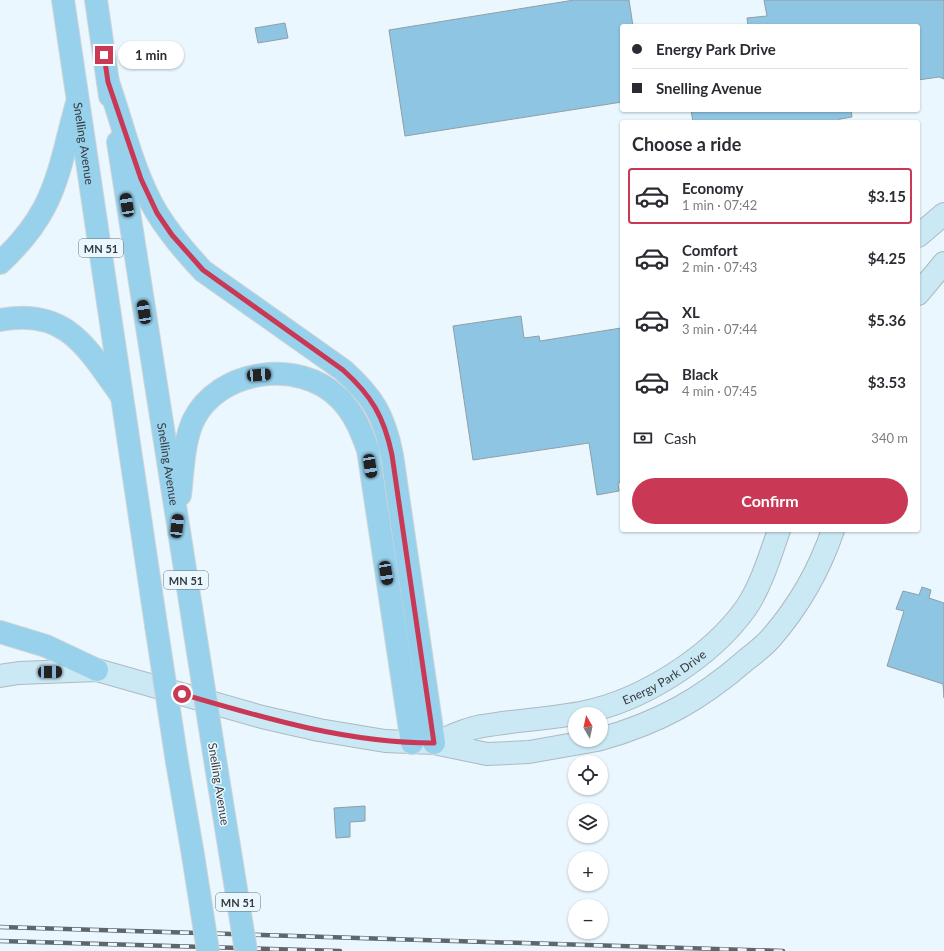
<!DOCTYPE html>
<meta charset="utf-8">
<style>
:root{--surface:#fff;--page:#f2f2f3;--text:#2b2b33;--muted:#7c7c81;--line:#e1e1e2;--accent:#c93955}
body{margin:0;font-family:Lato,sans-serif;background:var(--page);color:var(--text);height:100vh;display:flex;flex-direction:column;font-size:15px;white-space:nowrap}
*{box-sizing:border-box;margin:0}
p{font-size:13px;color:var(--muted)}
.icon{flex:none;width:22px;height:22px;fill:none;stroke:currentColor;stroke-width:2;stroke-linecap:round;stroke-linejoin:round}
.map{position:relative;flex:1;overflow:hidden}
.details{position:absolute;left:620px;top:120px;width:300px;height:412px;display:flex;flex-direction:column;background:var(--surface);border-radius:4px;box-shadow:0 1px 3px #0004}
.details>*{flex:none}
.hud{position:absolute;left:620px;top:24px;width:300px;height:88px;border-radius:4px;box-shadow:0 1px 3px #0004;display:grid;align-content:center;height:88px;padding:0 12px;background:var(--surface)}
.needle{width:26px;rotate:351deg}
.buttons{position:absolute;left:568px;top:707px;display:grid;gap:8px}
.buttons a{display:grid;place-items:center;width:40px;height:40px;border-radius:50%;background:var(--surface);box-shadow:0 1px 3px #0004;font-size:20px}
.end{position:absolute;width:18px;height:18px;margin:-9px;border:5px solid #c93955;background:#fff;box-shadow:0 0 0 2px #fff}
.from{border-radius:50%}
.bubble{position:absolute;height:28px;border-radius:14px;background:var(--surface);box-shadow:0 1px 3px #0004;font-size:13px;font-weight:700;line-height:28px;text-align:center}
.car{position:absolute;width:12px;height:24px;margin:-12px -6px;border-radius:5px;box-shadow:0 0 3px 1px #0007;background:linear-gradient(#222 24%,#8ab4d8 0 40%,#222 0 76%,#8ab4d8 0 86%,#222 0)}
.hud b{display:flex;align-items:center;gap:14px;height:38px;font-size:15px}
.hud b+b{border-top:1px solid var(--line)}
.hud i{width:10px;height:10px;background:var(--text)}
ul{padding:0;list-style:none}
li{display:flex;align-items:center;gap:12px;height:56px;margin:0 8px 6px;padding:0 4px;border:2px solid transparent;border-radius:4px}
li div{flex:1}
li b{display:block;font-size:15px}
li em{font-style:normal;font-weight:700}
li.active{border-color:var(--accent)}
li>.icon{width:36px;height:36px;stroke-width:1.5}
h2{padding:0 12px;font-size:18px;line-height:48px}
.pay{display:flex;align-items:center;gap:10px;height:44px;padding:0 12px;font-size:15px}
.pay p{margin-inline-start:auto}
.button{display:flex;gap:8px;margin-top:auto;padding:8px 12px}
.button a{flex:1;height:46px;border-radius:24px;background:var(--accent);color:#fff;font-size:16px;font-weight:700;line-height:46px;text-align:center}
.map>svg:first-child{display:block}
.building{fill:#8dc5e2;stroke:#929ea5}
.lines{fill:none;stroke-linecap:round;stroke-linejoin:round}
.secondary-casing{stroke:#adbac0;stroke-width:24}
.primary-casing{stroke:#d3d4d4;stroke-width:24}
.secondary{stroke:#cbe8f5;stroke-width:22}
.primary{stroke:#97d1ec;stroke-width:22}
.rail-casing{stroke:#5f666a;stroke-width:4.5}
.rail{stroke:#eaf7fe;stroke-width:3;stroke-dasharray:9;stroke-linecap:butt}
.primary-bridge-casing{stroke:#d3d4d4;stroke-width:24;stroke-linecap:butt}
.primary-bridge{stroke:#97d1ec;stroke-width:22}
.route{stroke:#c93955;stroke-width:5}
.labels{text-anchor:middle;dominant-baseline:central;stroke-width:3;stroke-linejoin:round;paint-order:stroke}
.shield{fill:#eaf7fe;stroke:#6b7377;stroke-width:1}
.shield-label{font-size:11px;font-weight:bold;fill:#353a3d}
.street-label{font-size:12px;fill:#353a3d;stroke:#eaf7fe}
</style>
<div class="map">
<svg width="944" height="951" viewBox="0 0 944 951">
<rect width="100%" height="100%" fill="#eaf7fe"/>
<!-- building -->
<g class="building">
<polygon points="574,0 629,0 633,26 622,26 622,102 405,136 389,30"/>
<polygon points="764,0 944,0 944,79 939,77 918,80 918,26 748,26 747,18 767,16"/>
<polygon points="285,23 288,38 258,43 255,28"/>
<polygon points="691,110 851,110 852,117 840,119 838,122 693,122"/>
<polygon points="521,316 524,338 539,336 540,341 621,328 622,482 618,483 619,491 597,495 589,443 473,460 453,326"/>
<polygon points="922,587 931,590 929,598 944,603 944,698 943,684 887,666 904,611 896,609 903,591 919,595"/>
<polygon points="365,806 365,821 350,822 350,837 336,838 334,808"/>
</g>
<g class="lines">
<defs>
<g id="secondary">
<polyline points="918,236 944,214"/>
<polyline points="918,294 944,263"/>
<polyline points="0,676 19,673 97,670 262,717 319,730 385,741 434,743 487,754 529,752 597,740"/>
<path d="M601,739C660,722 700,700 746,660C755,653 764,646 771,638C798,607 820,568 833,530"/>
<path id="s1" d="M434,743C450,737 467,728 483,726C517,720 551,719 585,712C643,700 711,657 746,608C761,586 770,556 779,530"/>
</g>
<g id="primary">
<path id="s2" d="M63,0L156,625"/>
<polyline points="96,0 110,96"/>
<path d="M108,82C123,125 134,175 157,213C170,234 186,253 203,271L343,370C373,397 384,415 392,455L434,743"/>
<path id="s3" d="M118,142L195,633"/>
<path d="M0,263C17,247 33,229 44,208C61,176 67,137 77,103"/>
<path d="M0,320C66,307 87,348 121,395"/>
<path d="M180,495C183,471 183,444 193,421C218,369 299,358 339,398C354,413 361,430 368,450L412,743"/>
<polyline points="0,632 46,646 97,670"/>
<polyline points="177,762 193,855"/>
<polyline points="217,772 230,852"/>
</g>
</defs>
<!-- secondary casing -->
<use href="#secondary" class="secondary-casing"/>
<!-- primary casing -->
<use href="#primary" class="primary-casing"/>
<!-- secondary -->
<use href="#secondary" class="secondary"/>
<!-- primary -->
<use href="#primary" class="primary"/>
<defs>
<g id="rail">
<polyline points="0,927 783,951"/>
<polyline points="0,941 340,951"/>
</g>
</defs>
<!-- rail casing -->
<use href="#rail" class="rail-casing"/>
<!-- rail -->
<use href="#rail" class="rail"/>
<defs>
<g id="primary-bridge">
<polyline points="156,625 177,762"/>
<polyline points="195,633 217,772"/>
<polyline points="230,852 246,951"/>
<polyline points="193,855 208,951"/>
</g>
</defs>
<!-- primary-bridge casing -->
<use href="#primary-bridge" class="primary-bridge-casing"/>
<!-- primary-bridge -->
<use href="#primary-bridge" class="primary-bridge"/>
</g>
<g class="lines">
<!-- route -->
<path class="route" d="M104,55L108,82L141,179L157,213L172,235L203,270L343,370C372,396 384,417 392,455L434,743C347,743 264,718 182,694"/>
</g>
<g class="labels">
<!-- shield labels -->
<g class="shield">
<rect x="79" y="239" width="44" height="18" rx="3"/>
<rect x="164" y="571" width="44" height="18" rx="3"/>
<rect x="216" y="893" width="44" height="18" rx="3"/>
</g>
<g class="shield-label">
<text x="101" y="248">MN 51</text>
<text x="186" y="580">MN 51</text>
<text x="238" y="902">MN 51</text>
</g>
<!-- street labels -->
<g class="street-label">
<text stroke="none"><textPath href="#s2" startOffset="145">Snelling Avenue</textPath></text>
<text stroke="none"><textPath href="#s3" startOffset="326">Snelling Avenue</textPath></text>
<text stroke="none"><textPath href="#s1" startOffset="242">Energy Park Drive</textPath></text>
<text transform="translate(219 784) rotate(81)">Snelling Avenue</text>
</g>
</g>
</svg>
<div class="buttons">
<a><svg class="needle" viewBox="-14 -14 28 28"><path d="M0-13l5 13h-10z" fill="#e53935"/><path d="M0 13l5-13h-10z" fill="#7c7c81"/></svg></a>
<a><svg class="icon" aria-label="locate" viewBox="0 0 24 24"><circle cx="12" cy="12" r="6"/><path d="M12 2v4M12 18v4M2 12h4M18 12h4"/></svg></a>
<a><svg class="icon" aria-label="layers" viewBox="0 0 24 24"><path d="M12 4l9 5-9 5-9-5zM3 14l9 5 9-5"/></svg></a>
<a>+</a>
<a>−</a>
</div>
<i class="end from" style="left:182px;top:694px"></i>
<i class="end" style="left:104px;top:55px"></i>
<div class="bubble" style="left:118px;top:41px;width:66px">1 min</div>
<i class="car" style="left:127px;top:205px;rotate:351deg"></i>
<i class="car" style="left:144px;top:312px;rotate:351deg"></i>
<i class="car" style="left:259px;top:375px;rotate:86deg"></i>
<i class="car" style="left:370px;top:466px;rotate:171deg"></i>
<i class="car" style="left:177px;top:526px;rotate:6deg"></i>
<i class="car" style="left:386px;top:573px;rotate:171deg"></i>
<i class="car" style="left:50px;top:672px;rotate:89deg"></i>
<div class="hud">
<b><i class="from"></i>Energy Park Drive</b>
<b><i></i>Snelling Avenue</b>
</div>
<section class="details">
<h2>Choose a ride</h2>
<ul>
<li class="active"><svg class="icon" aria-label="car" viewBox="0 0 24 24"><path d="M5 17H2v-5l4-1 3-4h7l3 4 3 1v5h-3M9 17h6M6 11h13"/><circle cx="7" cy="17" r="2"/><circle cx="17" cy="17" r="2"/></svg><div><b>Economy</b><p>1 min · 07:42</p></div><em>$3.15</em></li>
<li><svg class="icon" aria-label="car" viewBox="0 0 24 24"><path d="M5 17H2v-5l4-1 3-4h7l3 4 3 1v5h-3M9 17h6M6 11h13"/><circle cx="7" cy="17" r="2"/><circle cx="17" cy="17" r="2"/></svg><div><b>Comfort</b><p>2 min · 07:43</p></div><em>$4.25</em></li>
<li><svg class="icon" aria-label="car" viewBox="0 0 24 24"><path d="M5 17H2v-5l4-1 3-4h7l3 4 3 1v5h-3M9 17h6M6 11h13"/><circle cx="7" cy="17" r="2"/><circle cx="17" cy="17" r="2"/></svg><div><b>XL</b><p>3 min · 07:44</p></div><em>$5.36</em></li>
<li><svg class="icon" aria-label="car" viewBox="0 0 24 24"><path d="M5 17H2v-5l4-1 3-4h7l3 4 3 1v5h-3M9 17h6M6 11h13"/><circle cx="7" cy="17" r="2"/><circle cx="17" cy="17" r="2"/></svg><div><b>Black</b><p>4 min · 07:45</p></div><em>$3.53</em></li>
</ul>
<div class="pay"><svg class="icon" aria-label="cash" viewBox="0 0 24 24"><path d="M3 7h18v10H3z"/><circle cx="12" cy="12" r="2"/></svg>Cash<p>340 m</p></div>
<div class="button"><a>Confirm</a></div>
</section>
</div>
